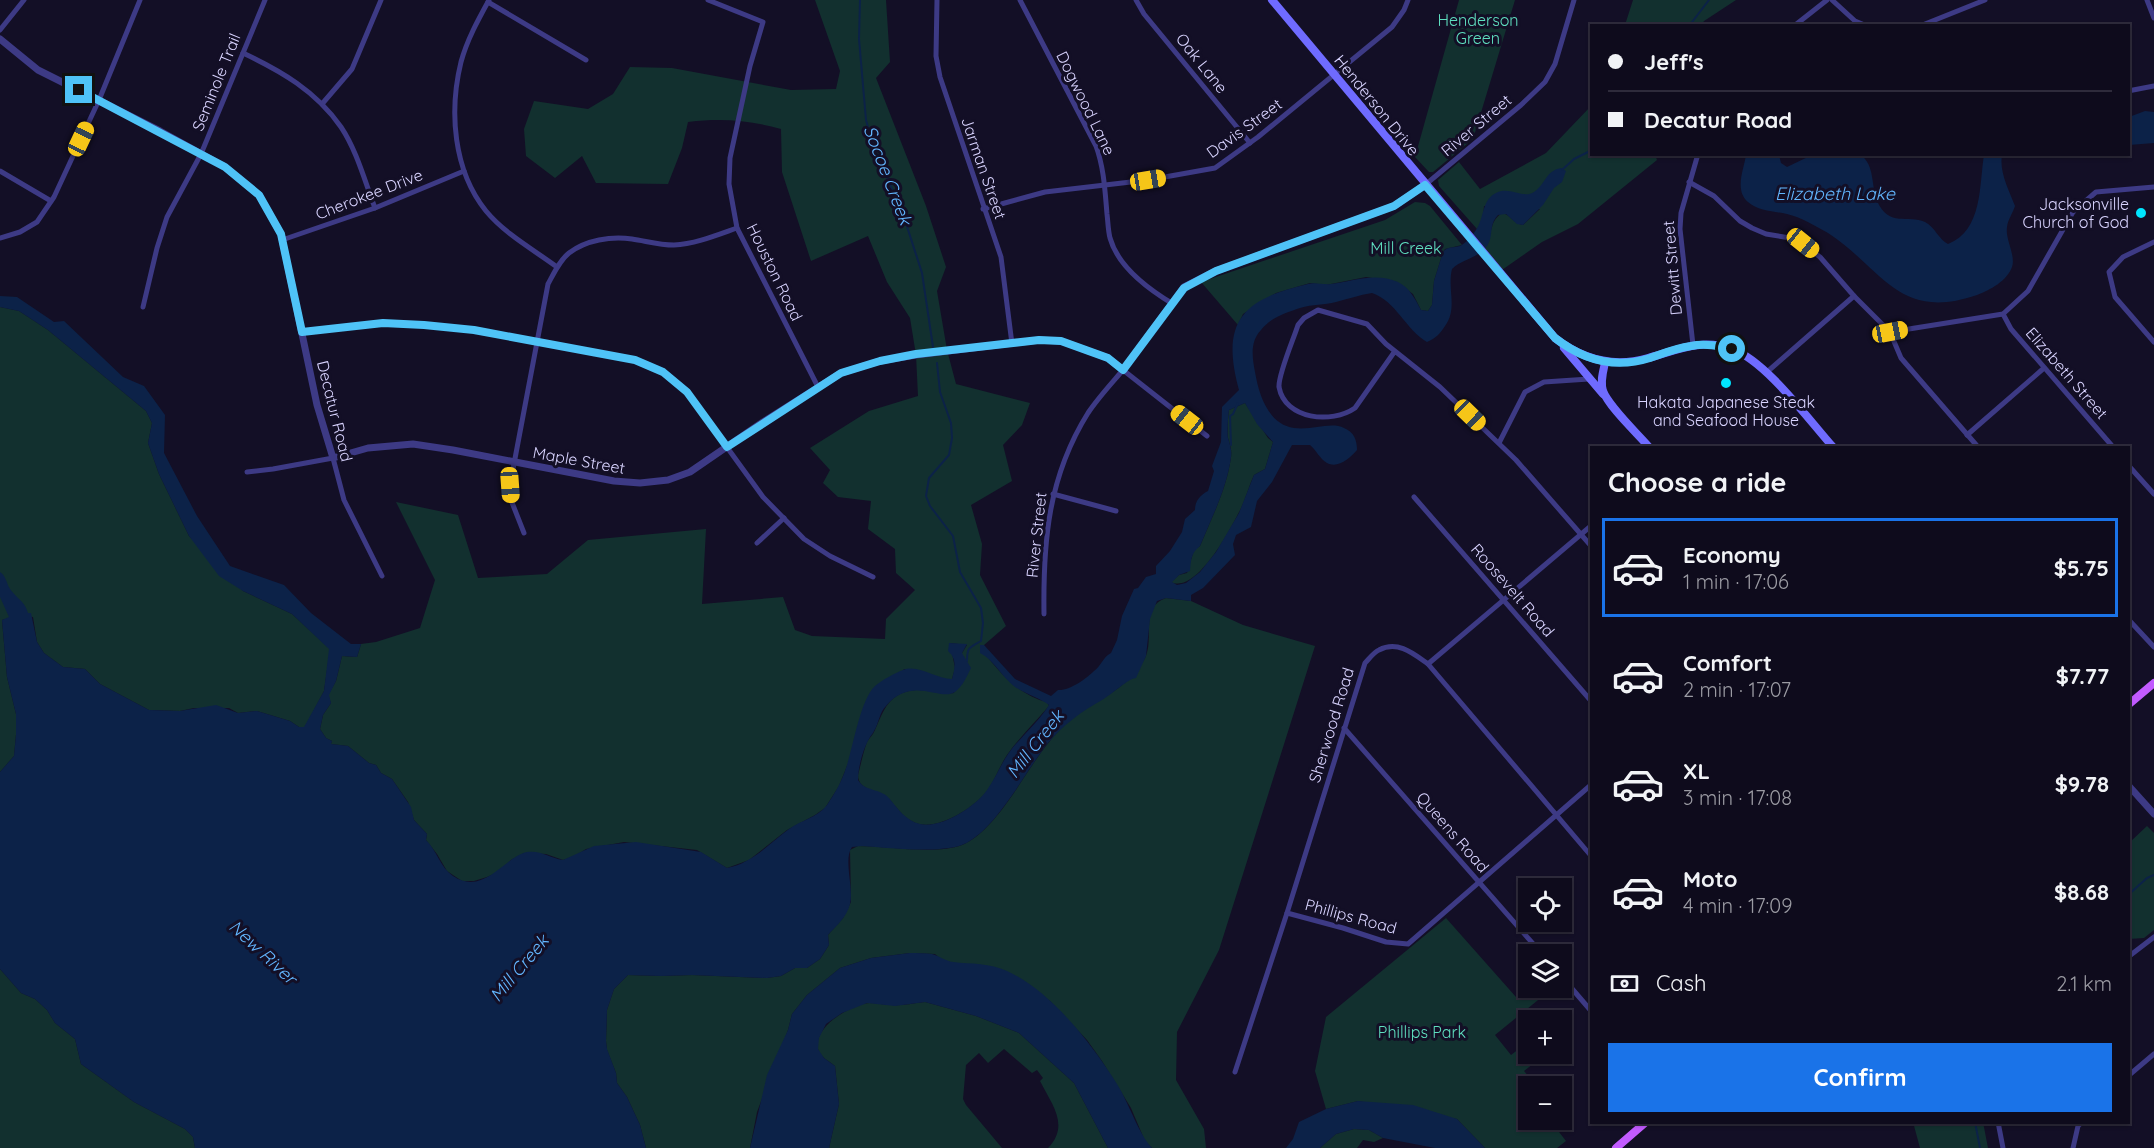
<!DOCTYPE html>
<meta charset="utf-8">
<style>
:root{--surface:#0e0b1c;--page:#171425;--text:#f1f3f6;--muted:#9b9ba3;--line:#2e2b3b;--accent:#1a73e8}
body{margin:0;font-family:Quicksand,sans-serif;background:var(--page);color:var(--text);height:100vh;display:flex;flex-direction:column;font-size:22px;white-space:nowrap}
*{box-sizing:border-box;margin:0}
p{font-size:20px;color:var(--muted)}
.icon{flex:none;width:33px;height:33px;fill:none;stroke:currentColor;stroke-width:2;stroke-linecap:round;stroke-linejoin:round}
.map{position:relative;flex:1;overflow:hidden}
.side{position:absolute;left:1590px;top:446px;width:540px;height:678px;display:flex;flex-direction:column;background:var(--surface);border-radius:0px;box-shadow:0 2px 4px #0004,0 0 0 2px var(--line)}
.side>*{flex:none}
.hud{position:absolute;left:1590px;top:24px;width:540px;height:132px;border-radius:0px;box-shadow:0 2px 4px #0004,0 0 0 2px var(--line);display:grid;align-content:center;height:132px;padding:0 18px;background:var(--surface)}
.fabs{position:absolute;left:1518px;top:878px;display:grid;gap:12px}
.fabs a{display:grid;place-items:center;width:54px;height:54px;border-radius:0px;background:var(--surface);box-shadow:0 2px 4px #0004,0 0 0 2px var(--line);font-size:30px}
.end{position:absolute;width:27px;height:27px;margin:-14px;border:8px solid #4fc3f7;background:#111;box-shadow:0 0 0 3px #111}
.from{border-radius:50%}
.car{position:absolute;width:18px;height:36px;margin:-18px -9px;border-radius:8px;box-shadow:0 0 4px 2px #0007;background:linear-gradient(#f5c518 24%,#345 0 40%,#f5c518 0 76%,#345 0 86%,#f5c518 0)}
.hud b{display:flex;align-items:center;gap:21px;height:57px;font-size:22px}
.hud b+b{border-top:2px solid var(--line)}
.hud i{width:15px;height:15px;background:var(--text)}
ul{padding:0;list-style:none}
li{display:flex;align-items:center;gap:18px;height:99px;margin:0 12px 9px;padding:0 6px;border:3px solid transparent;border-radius:0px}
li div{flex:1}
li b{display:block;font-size:22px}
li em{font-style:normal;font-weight:700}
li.active{border-color:var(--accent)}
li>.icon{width:54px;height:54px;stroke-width:1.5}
h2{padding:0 18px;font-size:27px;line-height:72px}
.pay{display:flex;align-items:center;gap:15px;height:66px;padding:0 18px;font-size:22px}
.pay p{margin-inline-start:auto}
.cta{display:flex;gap:12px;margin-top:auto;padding:12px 18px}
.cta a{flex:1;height:69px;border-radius:0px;background:var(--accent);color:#fff;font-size:24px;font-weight:700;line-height:69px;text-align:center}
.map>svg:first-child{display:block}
.green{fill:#12302f}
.water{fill:#0c2248;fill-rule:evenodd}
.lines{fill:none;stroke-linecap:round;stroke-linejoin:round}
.stream{stroke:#0c2248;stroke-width:2}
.minor{stroke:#3d3a85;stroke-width:5}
.tertiary{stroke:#3d3a85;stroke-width:7}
.secondary{stroke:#6f6bff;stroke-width:8}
.primary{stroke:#c25bff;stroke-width:8}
.route{stroke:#4fc3f7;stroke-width:8}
.poi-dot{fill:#00e5ff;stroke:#130f26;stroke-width:2}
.labels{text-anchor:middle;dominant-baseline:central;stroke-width:6;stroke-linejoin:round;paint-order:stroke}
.park-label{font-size:16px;fill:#5fe0c0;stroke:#130f26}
.street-label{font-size:16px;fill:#d9d4ff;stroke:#130f26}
.poi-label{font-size:16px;fill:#d9d4ff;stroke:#130f26;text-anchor:end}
.water-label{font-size:18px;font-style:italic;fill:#62b6ff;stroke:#130f26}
</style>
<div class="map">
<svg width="2154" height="1148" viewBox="0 0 2154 1148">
<rect width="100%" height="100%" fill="#130f26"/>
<!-- green -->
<g class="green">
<path d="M815,0H886L890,62L876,78L926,206L946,267L937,291L947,350L956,384L1030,403L1022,425L1003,445L1012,481L971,505L982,544L980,575L1006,626L984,645H980C994,669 1020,696 1047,702L1049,706C1035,722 1019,738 1007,755C999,767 995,780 987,791C974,808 940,829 919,824C908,822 898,810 891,801C881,789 858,792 858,775C861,764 863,753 867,742C869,738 873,735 875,730C884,710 889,692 916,690C929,689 941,695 954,693L962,653L967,645L950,643L955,668L952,679H942L904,669L847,766L839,786L825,808L815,815L787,830L749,860L727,868L697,850L624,842L586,849L575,856L563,860L546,854L524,853L511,860L498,872L487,877L474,881H462L447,871L437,854L426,840L427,834L414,820L408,802L392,779L381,773L376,765L369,763L348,746L331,744L332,741L326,738L320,729L323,715L331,703L328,695L336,681L342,656L357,657L361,644L376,642L420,628L435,580L396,502L458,515L478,578L547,574L588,540L706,529L702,604L783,597L795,630L812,636L885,639L886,619L915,590L896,573L895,549L868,529L871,501L838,497L823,483L830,470L810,448L869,411L918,396L916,355L910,318L887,282L868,236L811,261L782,172L781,129C748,120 722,118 688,122L682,148L668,184L596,183L582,156L555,178L526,156L524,129L534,101L588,109L613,94L630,67L672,68L791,90L836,89L840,71Z"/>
<polygon points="1459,0 1515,0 1473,139 1433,172 1429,172 1415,157"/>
<polygon points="1633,0 1736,0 1704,21 1701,25 1625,25"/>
<path d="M1591,106L1592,154L1655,155L1657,160L1578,224L1542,242L1499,272L1484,249C1494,237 1487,223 1502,213C1511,215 1514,224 1523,225L1540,209L1484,206L1483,220L1477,229L1439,186L1438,180L1459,162L1480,189L1546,153Z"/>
<polygon points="1415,202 1425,203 1430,206 1462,245 1445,249 1443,252 1434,281 1432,305 1428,311 1421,310 1413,294 1397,282 1366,277 1326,285 1310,283 1276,293 1243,314 1238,325 1201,282 1385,220"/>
<polygon points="0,307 19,311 48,330 146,411 152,423 148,443 159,474 189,536 243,591 292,614 330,649 324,691 305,727 299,727 290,721 257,711 238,713 229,708 194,708 180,711 149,710 100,684 85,669 63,667 44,653 37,642 33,617 16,616 2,620 7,677 16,714 16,735 14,756 0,772"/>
<path d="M1245,403L1268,438L1273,442L1265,469L1254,475C1248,488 1245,502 1238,514C1229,532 1196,594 1171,582L1179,575L1187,573L1194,550L1200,546C1212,517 1227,488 1231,457C1232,449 1230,445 1228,438C1227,433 1228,415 1229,410Z"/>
<path d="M1166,598L1191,601L1243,625L1315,646L1219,950L1177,1032L1176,1080L1204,1129L1206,1148H1152L1145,1141L1131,1108L1102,1061L1087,1040L1050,1001L1022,980L942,960L935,954L910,953L871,958L840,968L807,995L792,1014L788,1030L757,1112L750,1148H646L640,1125L627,1097L617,1083L616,1073L607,1050L606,1041L607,1010L614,989L628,975L660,976L692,975L767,978L781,976L795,968H807L820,959L829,945L828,935L843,918L851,902L850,850L858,846C886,846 936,855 962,845C998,830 1025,770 1050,741C1057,732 1066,722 1076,715C1102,698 1129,687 1145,658C1155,639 1139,607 1166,598Z"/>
<polygon points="2147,826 2154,833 2154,930 2144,938 2129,939 2129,843"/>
<polygon points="1446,918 1516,997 1528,987 1554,987 1495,1035 1511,1055 1528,1042 1528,1053 1547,1053 1524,1071 1537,1086 1528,1086 1528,1119 1549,1119 1566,1141 1557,1148 1485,1148 1457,1119 1358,1101 1326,1109 1315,1071 1326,1017"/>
<polygon points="0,969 21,993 35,999 47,1010 55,1023 75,1039 81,1064 134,1102 185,1129 193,1137 195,1148 0,1148"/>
<path d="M925,1002L976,1016L1019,1033L1074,1083L1108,1148H1048C1070,1125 1052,1105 1040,1081L1043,1078L1037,1070L1032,1073L1004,1049L988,1063L979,1053L966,1065L963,1099L966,1105L1002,1148H829L839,1104L835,1066C829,1061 820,1057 818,1049C812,1028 851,1004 869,1003C876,1003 885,1005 892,1005C903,1006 914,1003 925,1002Z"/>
<polygon points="1913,1122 1983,1122 1988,1148 1920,1148"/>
<polygon points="1354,1129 1369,1130 1383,1138 1374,1142 1363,1140 1357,1148 1320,1148 1336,1134"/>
</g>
<!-- water -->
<g class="water">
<polygon points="2145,111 2154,112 2154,143 2129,145 2129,117"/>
<path d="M1746,155H1779L1781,163L1787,167L1812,155H1861C1875,166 1871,185 1877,201C1889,228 1908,214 1925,222C1935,227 1939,240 1948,244C1983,230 1979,185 1984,155H2002C1999,172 2009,190 2015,206C2013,213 2008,219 2007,227C2005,240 2016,255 2012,267C2007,281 1990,290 1977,295C1898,322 1883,269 1828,233C1815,226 1801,217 1787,214C1774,211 1758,211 1748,202C1734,190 1744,169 1746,155Z"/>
<path d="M1561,168L1566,171L1562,182L1554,188L1543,205L1523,225L1517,224L1506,214L1498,215C1488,226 1494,236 1487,246C1479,258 1462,259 1452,269C1447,289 1458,308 1445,326C1440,334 1436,338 1427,342C1406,330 1396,301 1372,293C1359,295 1348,299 1336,302C1324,305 1313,304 1300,308C1286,313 1271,317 1261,330C1250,342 1252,356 1255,372C1259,395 1268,424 1294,428C1302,429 1310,428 1317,427C1326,426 1336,424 1344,428C1354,432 1357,440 1357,450C1350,458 1338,469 1327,463C1320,459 1316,450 1310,445H1292L1272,482L1257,501L1251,527L1236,535L1233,544L1235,555L1203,588L1191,595V601L1166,598L1157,601L1150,619L1146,656L1136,678C1129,678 1111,695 1102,700C1081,712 1064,724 1048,743C1025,771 994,835 959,846C932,853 890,848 862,846L852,847C843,859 854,888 850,904C847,917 836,926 828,935L829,945L820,959L807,968H795L781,976L767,978L692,975L661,976L628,975L614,989L607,1010L606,1041L607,1049L616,1073L617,1083L627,1097L640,1125L646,1148H195L193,1137L185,1129L134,1102L81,1064L75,1039L55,1023L47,1010L35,999L21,993L0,969V772L14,756L16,735V714L7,677L2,620L9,617L0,597V572C6,576 6,582 10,589C16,598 25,601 28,613H31L37,642L44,653L63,667L85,669L100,684L149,710L180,711L216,705L238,713L257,711L290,721L299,727H304L324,691L329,649L292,614L243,591L219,576L189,536L159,474L148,443L152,423L146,411L48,330L19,311L0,307V296L17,297L54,322L64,321L123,377L144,386L165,415L164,453L197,516L230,566L284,585L311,613L351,644H361L357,657L342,656L336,681L329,695L331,703L323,715L320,729L326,738L332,741L331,744L348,746L369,763L376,765L381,773L392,779L411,807L414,820L427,834L426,840C437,851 440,867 453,876C484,897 505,856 527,852C541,850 550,858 563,860L594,846L636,842L701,852L727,868C752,863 769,844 789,829C801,820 817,818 827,805C835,793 842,781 846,768C853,748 860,700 875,686C882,680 895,673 903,670C919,664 935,679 952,679C955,668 957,659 948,651L949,643L967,644L962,653L971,668C967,676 963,686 955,692C940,702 912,675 886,706C879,713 879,723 874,731C873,734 870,736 869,739C863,749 858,768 858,780C865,792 880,788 889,798C897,808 906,821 920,824C941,829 975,807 987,790C995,779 1000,766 1008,754C1020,737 1038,723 1049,705C1041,699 1026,694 1015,687C1002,677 994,660 980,653V645H984L1015,679L1051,696L1058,690C1069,691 1086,679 1094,671C1101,666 1103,657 1111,653L1117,640L1122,616L1134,589L1138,588L1146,577L1156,574V566L1170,551L1182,532L1185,519L1195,510C1195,501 1200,495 1208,491L1214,471L1212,466L1221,442L1222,407L1239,390C1220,321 1243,299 1308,284C1315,282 1323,285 1331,284C1353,281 1376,272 1398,282C1410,288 1415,299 1421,310L1428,311L1432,305L1434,281L1443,252C1448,246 1453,248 1460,246C1466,243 1472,236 1476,230C1485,217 1481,199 1498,192C1510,187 1524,199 1534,192C1546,184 1545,171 1561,168ZM1245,403L1257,424L1273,442L1265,469L1254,475L1239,513L1216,552L1200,572L1186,583L1177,585L1172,582L1179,575L1190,571C1191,560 1191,553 1200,546C1212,517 1227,488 1231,457C1232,450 1230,445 1228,438C1227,434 1228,416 1229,410Z"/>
<path d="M910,953C917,953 925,953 932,954C940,956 945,961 953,962C971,964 990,963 1007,971C1051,991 1092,1044 1117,1084C1129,1103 1138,1133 1152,1148H1108L1074,1083L1019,1033L976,1016L925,1002L895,1006L867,1003L842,1013L826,1024L819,1038L818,1049L824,1058L835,1066L839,1104L829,1148H750L767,1075L788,1030L792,1014L807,995L840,968L871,958Z"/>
<polygon points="1358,1101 1413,1105 1457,1119 1485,1148 1435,1148 1383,1138 1369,1130 1354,1129 1336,1134 1320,1148 1286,1148 1293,1139 1299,1122 1326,1109"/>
</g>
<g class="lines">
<!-- stream -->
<g class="stream">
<polyline points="860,0 859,39 866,120 874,149 902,211 922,273 933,347"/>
<polyline points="1689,26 1709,0"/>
<polyline points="1562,170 1574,159 1592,150"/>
<path d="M937,363L940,392L951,423L952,438L949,455L929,478L926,496L930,506L953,536L960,572L981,608L983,623L981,641C969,648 967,647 967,661"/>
<polyline points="1231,445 1230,416 1233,414 1238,403"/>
<polyline points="2128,895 2147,878 2154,875"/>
<polyline points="1975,1122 1980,1148"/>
</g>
<!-- minor -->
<g class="minor">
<path d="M489,0C478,20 467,40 461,62C449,111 453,170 486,211C505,234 534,250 557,267"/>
<polyline points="708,0 763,22 750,66 730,158 729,184 737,228 818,387"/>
<polyline points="937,0 936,56 940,77 1001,257 1012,344"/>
<path d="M1020,0L1096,146C1104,168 1105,191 1107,214C1108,222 1108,230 1110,238C1118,267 1148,289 1173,304"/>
<polyline points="1136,0 1144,14 1250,143"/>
<polyline points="1832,0 1855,21 1867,26"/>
<polyline points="2147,0 2154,18"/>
<polyline points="488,2 586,60"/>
<polyline points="1794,26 1827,0"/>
<polyline points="1920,26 1985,0"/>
<polyline points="0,30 24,0"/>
<path d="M243,53C281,71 316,91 341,127C357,151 365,182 375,208"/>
<polyline points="2128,91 2154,86"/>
<polyline points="322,104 352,69 381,0"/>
<polyline points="0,171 51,201"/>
<polyline points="1689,182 1714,196 1740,221 1752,228 1766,234 1796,239 1820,257 1854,296 1890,332 1901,358 1978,447"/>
<polyline points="1425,185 1521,105 1545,82 1555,64 1574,0"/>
<polyline points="983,209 1045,192 1148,180 1215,168 1258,137 1392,27 1404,10 1408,0"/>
<polyline points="0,238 20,232 37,222 54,197 99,100 140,0"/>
<polyline points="282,240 375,208 464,171"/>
<polyline points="2154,242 2123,257 2109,272 2115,297 2154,342"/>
<polyline points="143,307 157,248 167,217 201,154 265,0"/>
<polyline points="2003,314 2011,329 2113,447"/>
<polyline points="301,332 383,323 424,325 474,330 635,360 663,372 687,392 763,497 804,539 830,556 873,577"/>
<polyline points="1890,332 2003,314 2028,291 2073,212 2096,192 2154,187"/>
<polyline points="1693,345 1680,229 1681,213 1698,154"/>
<path d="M1395,351L1355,408C1332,424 1285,420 1279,387C1278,375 1294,338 1298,325L1304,318L1318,310L1367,324L1386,344L1440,387L1516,460L1592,547"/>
<polyline points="1767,372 1854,296"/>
<polyline points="1967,435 2044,368"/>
<polyline points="1499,443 1525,392 1544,382 1589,379"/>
<polyline points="2128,465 2154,494"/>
<polyline points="247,472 273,469 333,458 344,500 382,576"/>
<polyline points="1053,494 1116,511"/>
<polyline points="1414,497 1592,702"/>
<path d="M524,533L511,500L510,485L548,284C554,273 560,260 569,253C586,240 611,236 632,239C646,241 659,245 674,245C695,244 717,235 737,228"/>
<polyline points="757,543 784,518"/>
<path d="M1044,614C1043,542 1048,477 1088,413C1098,398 1111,384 1123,370L1207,436"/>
<polyline points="2128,619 2154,647"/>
<polyline points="1428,664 1592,525"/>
<polyline points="1344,728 1542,954"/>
<polyline points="1287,913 1343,928 1386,942 1408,944 1592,784"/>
<polyline points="2128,957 2154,937"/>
<polyline points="1562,977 1592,1012"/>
<path d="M1235,1072L1287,913L1365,663C1369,659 1374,652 1379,650C1398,640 1414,654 1428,664L1592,857"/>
<polyline points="2128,1076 2154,1054"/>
<polyline points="1998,1122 2003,1148"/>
<polyline points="2073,1148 2078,1126 2082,1122"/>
</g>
<!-- tertiary -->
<g class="tertiary">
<polyline points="0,39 38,70 160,131 225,167 259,195 281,234 317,405 333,458 368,448 413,444 453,450 614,481 640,483 668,480 690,472 763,422 841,373 880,361 916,355 1039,340 1061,341 1108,358 1123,370 1184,287 1216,271 1394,206 1425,185"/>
<polyline points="2128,785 2154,814"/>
</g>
<!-- secondary -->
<g class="secondary">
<path d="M1272,0L1555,338C1583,360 1613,368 1648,358C1677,350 1702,338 1732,349C1766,361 1808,419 1833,447"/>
<polyline points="1564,348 1603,394"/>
<path d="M1605,363C1603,372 1600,382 1603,391C1609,407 1637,433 1649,447"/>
</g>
<!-- primary -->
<g class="primary">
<polyline points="2128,705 2154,683"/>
<polyline points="1616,1148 1646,1122"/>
</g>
</g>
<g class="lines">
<!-- route -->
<path class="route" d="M79,90L225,167L259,195L281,234L302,332L383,323L424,325L474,330L635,360L663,372L687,392L727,447L841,373L880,361L916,354L1039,340L1061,341L1108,358L1123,370L1184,288L1216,271L1394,206L1425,185L1555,338C1583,360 1615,369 1650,358C1664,353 1676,348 1691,346C1705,343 1719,346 1732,349"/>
</g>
<!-- markers -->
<g class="poi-dot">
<circle cx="2141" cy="213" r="6"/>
<circle cx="1726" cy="383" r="6"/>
</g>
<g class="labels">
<!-- park labels -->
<g class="park-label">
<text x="1478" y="20">Henderson<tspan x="1478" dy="18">Green</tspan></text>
<text x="1406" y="248">Mill Creek</text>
<text x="1422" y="1032">Phillips Park</text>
</g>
<!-- street labels -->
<g class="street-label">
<text transform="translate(1202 63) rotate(51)">Oak Lane</text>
<text transform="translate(216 82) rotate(-68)">Seminole Trail</text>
<text transform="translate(1086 103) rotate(64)">Dogwood Lane</text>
<text transform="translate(1377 105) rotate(51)">Henderson Drive</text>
<text transform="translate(1476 125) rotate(-40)">River Street</text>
<text transform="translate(1244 128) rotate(-36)">Davis Street</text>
<text transform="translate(984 168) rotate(71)">Jarman Street</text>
<text transform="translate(369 194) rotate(-21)">Cherokee Drive</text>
<text transform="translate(1672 268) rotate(-95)">Dewitt Street</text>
<text transform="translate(775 272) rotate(64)">Houston Road</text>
<text transform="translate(2067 373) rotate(49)">Elizabeth Street</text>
<text transform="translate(335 411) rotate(76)">Decatur Road</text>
<text transform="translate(579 460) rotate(10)">Maple Street</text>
<text transform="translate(1036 535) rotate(-84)">River Street</text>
<text transform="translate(1513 590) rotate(49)">Roosevelt Road</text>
<text transform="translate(1331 725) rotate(-73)">Sherwood Road</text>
<text transform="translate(1453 832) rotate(49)">Queens Road</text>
<text transform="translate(1351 916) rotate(15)">Phillips Road</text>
</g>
<!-- poi labels -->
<g class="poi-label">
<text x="2129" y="204">Jacksonville<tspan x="2129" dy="18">Church of God</tspan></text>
<text x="1726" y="402" text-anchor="middle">Hakata Japanese Steak<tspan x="1726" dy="18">and Seafood House</tspan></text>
</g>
<!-- water labels -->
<g class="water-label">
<text transform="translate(888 175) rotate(69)">Socoe Creek</text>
<text x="1835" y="193">Elizabeth Lake</text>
<text transform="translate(1035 744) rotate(-52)">Mill Creek</text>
<text transform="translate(263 952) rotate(43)">New River</text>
<text transform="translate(519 968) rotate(-50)">Mill Creek</text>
</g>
</g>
</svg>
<div class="fabs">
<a><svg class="icon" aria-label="locate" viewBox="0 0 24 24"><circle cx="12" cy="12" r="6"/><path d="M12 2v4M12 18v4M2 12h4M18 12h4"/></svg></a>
<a><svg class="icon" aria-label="layers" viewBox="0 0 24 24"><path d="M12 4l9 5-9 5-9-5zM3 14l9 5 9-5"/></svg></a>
<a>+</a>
<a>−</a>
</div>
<i class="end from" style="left:1732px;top:349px"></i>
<i class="end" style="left:79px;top:90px"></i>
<i class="car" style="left:81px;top:139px;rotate:25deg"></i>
<i class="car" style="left:1148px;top:180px;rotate:81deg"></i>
<i class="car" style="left:1803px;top:243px;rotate:129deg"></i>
<i class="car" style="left:1890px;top:332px;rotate:79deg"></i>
<i class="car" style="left:1470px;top:415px;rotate:134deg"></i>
<i class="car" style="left:1187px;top:420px;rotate:308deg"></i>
<i class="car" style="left:510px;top:485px;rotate:176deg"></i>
<div class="hud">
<b><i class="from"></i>Jeff's</b>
<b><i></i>Decatur Road</b>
</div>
<section class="side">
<h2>Choose a ride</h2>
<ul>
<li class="active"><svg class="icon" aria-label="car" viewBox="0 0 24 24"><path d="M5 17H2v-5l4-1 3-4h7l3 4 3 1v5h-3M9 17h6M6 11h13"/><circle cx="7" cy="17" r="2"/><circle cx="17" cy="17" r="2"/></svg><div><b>Economy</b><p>1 min · 17:06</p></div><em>$5.75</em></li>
<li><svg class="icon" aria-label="car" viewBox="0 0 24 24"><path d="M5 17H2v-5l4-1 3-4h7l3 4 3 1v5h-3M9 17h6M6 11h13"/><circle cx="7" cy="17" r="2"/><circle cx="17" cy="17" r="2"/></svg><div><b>Comfort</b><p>2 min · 17:07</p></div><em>$7.77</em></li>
<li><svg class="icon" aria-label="car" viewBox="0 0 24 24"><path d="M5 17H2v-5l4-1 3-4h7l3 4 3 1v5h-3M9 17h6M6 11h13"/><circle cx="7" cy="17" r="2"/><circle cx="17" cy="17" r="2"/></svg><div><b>XL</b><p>3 min · 17:08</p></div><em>$9.78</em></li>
<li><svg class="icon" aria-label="car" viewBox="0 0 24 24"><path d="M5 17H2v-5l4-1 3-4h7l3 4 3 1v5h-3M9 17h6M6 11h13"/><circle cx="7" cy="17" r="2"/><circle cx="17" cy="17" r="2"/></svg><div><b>Moto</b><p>4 min · 17:09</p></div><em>$8.68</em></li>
</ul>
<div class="pay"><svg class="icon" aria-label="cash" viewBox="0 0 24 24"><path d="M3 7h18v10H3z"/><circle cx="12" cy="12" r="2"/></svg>Cash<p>2.1 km</p></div>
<div class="cta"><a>Confirm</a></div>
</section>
</div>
